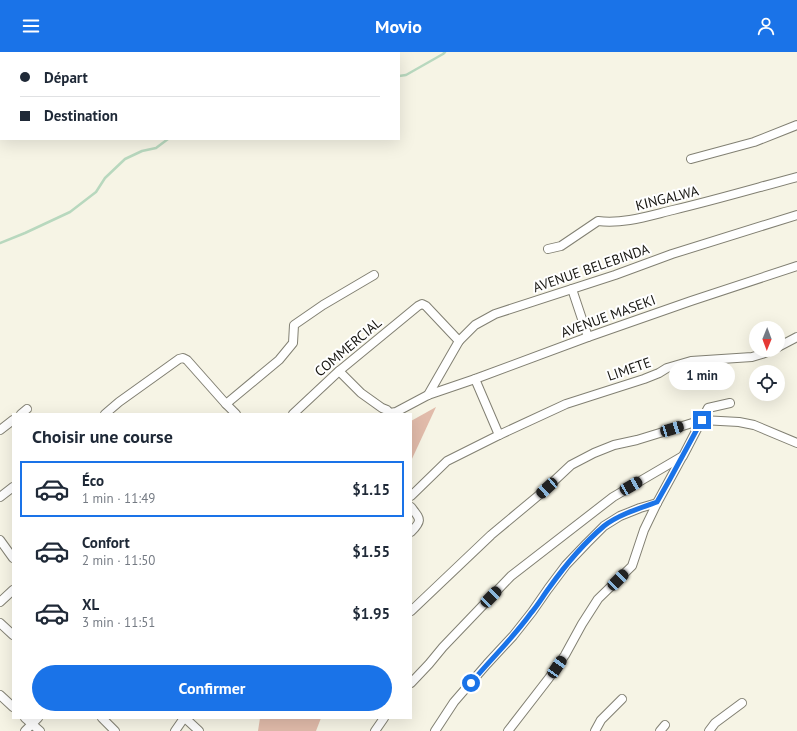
<!DOCTYPE html>
<html lang="fr">
<meta charset="utf-8">
<style>
:root{--surface:#fff;--page:#f2f2f3;--text:#1f2937;--muted:#747a83;--line:#e0e1e3;--accent:#1a73e8}
body{margin:0;font-family:"PT Sans",sans-serif;background:var(--page);color:var(--text);height:100vh;display:flex;flex-direction:column;font-size:15px;white-space:nowrap}
*{box-sizing:border-box;margin:0}
p{font-size:13px;color:var(--muted)}
.icon{flex:none;width:22px;height:22px;fill:none;stroke:currentColor;stroke-width:2;stroke-linecap:round;stroke-linejoin:round}
.map{position:relative;flex:1;overflow:hidden}
.side{position:absolute;left:12px;top:361px;width:400px;height:306px;display:flex;flex-direction:column;background:var(--surface);border-radius:0px;box-shadow:0 4px 16px #0002}
.side>*{flex:none}
.top-card{position:absolute;left:0px;top:0px;width:400px;height:88px;box-shadow:0 4px 16px #0002;display:grid;align-content:center;height:88px;padding:0 20px;background:var(--surface)}
.needle{width:26px;rotate:181deg}
.fabs{position:absolute;left:749px;top:269px;display:grid;gap:8px}
.fabs a{display:grid;place-items:center;width:36px;height:36px;border-radius:50%;background:var(--surface);box-shadow:0 4px 16px #0002;font-size:20px}
.end{position:absolute;width:18px;height:18px;margin:-9px;border:5px solid #1a73e8;background:#fff;box-shadow:0 0 0 2px #fff}
.from{border-radius:50%}
.bubble{position:absolute;height:28px;border-radius:14px;background:var(--surface);box-shadow:0 4px 16px #0002;font-size:13px;font-weight:600;line-height:28px;text-align:center}
.car{position:absolute;width:12px;height:24px;margin:-12px -6px;border-radius:5px;box-shadow:0 0 3px 1px #0007;background:linear-gradient(#222 24%,#8ab4d8 0 40%,#222 0 76%,#8ab4d8 0 86%,#222 0)}
.top-card b{display:flex;align-items:center;gap:14px;height:38px;font-size:15px}
.top-card b+b{border-top:1px solid var(--line)}
.top-card i{width:10px;height:10px;background:var(--text)}
ul{padding:0;list-style:none}
li{display:flex;align-items:center;gap:12px;height:56px;margin:0 8px 6px;padding:0 12px;border:2px solid transparent;border-radius:0px}
li div{flex:1}
li b{display:block;font-size:15px}
li em{font-style:normal;font-weight:600}
li.selected{border-color:var(--accent)}
li>.icon{width:36px;height:36px;stroke-width:1.5}
h2{padding:0 20px;font-size:18px;line-height:48px}
.action{display:flex;gap:8px;margin-top:auto;padding:8px 20px}
.action a{flex:1;height:46px;border-radius:24px;background:var(--accent);color:#fff;font-size:16px;font-weight:600;line-height:46px;text-align:center}
header{display:flex;justify-content:space-between;align-items:center;height:52px;padding:0 20px;background:var(--accent);color:#fff;font-size:18px;font-weight:600}
.map>svg:first-child{display:block}
.forest{fill:#e1bbaa}
.lines{fill:none;stroke-linecap:round;stroke-linejoin:round}
.stream{stroke:#b8d8be;stroke-width:2.5}
.street-casing{stroke:#828073;stroke-width:10}
.street{stroke:#fff;stroke-width:8}
.route{stroke:#1a73e8;stroke-width:5}
.labels{text-anchor:middle;dominant-baseline:central;stroke-width:4;stroke-linejoin:round;paint-order:stroke}
.street-label{font-size:14px;fill:#161510;stroke:#fff}
</style>
<header><svg class="icon" aria-label="menu" viewBox="0 0 24 24"><path d="M4 6h16M4 12h16M4 18h16"/></svg>Movio<svg class="icon" aria-label="person" viewBox="0 0 24 24"><circle cx="12" cy="8" r="4"/><path d="M4 21q1-7 8-7t8 7"/></svg></header>
<div class="map">
<svg width="797" height="679" viewBox="0 0 797 679">
<rect width="100%" height="100%" fill="#f6f4e5"/>
<!-- forest -->
<g class="forest">
<polygon points="436,355 411,409 411,369"/>
<polygon points="260,666 321,666 316,679 258,679"/>
</g>
<g class="lines">
<!-- stream -->
<g class="stream">
<polyline points="399,24 406,23 443,2 445,0"/>
<polyline points="0,191 25,181 70,160 96,140 105,126 125,107 142,99 156,96 168,87"/>
</g>
<defs>
<g id="street">
<polyline points="84,1 86,0"/>
<polyline points="175,1 177,0"/>
<polyline points="0,26 1,26"/>
<polyline points="691,107 754,90 797,73"/>
<path d="M548,197L561,194L598,169C624,172 648,164 673,158C715,148 756,136 797,125"/>
<polyline points="572,237 588,285"/>
<polyline points="778,295 797,285"/>
<polyline points="339,319 361,341 382,356 387,358 390,361 396,360 428,343 475,327 588,285 691,249 797,214"/>
<polyline points="475,327 499,383"/>
<polyline points="428,343 459,289 475,273 495,262 615,223 672,202 797,163"/>
<polyline points="226,352 279,308 293,291 294,273 323,253 374,223"/>
<polyline points="21,362 27,357"/>
<polyline points="105,362 119,350 179,307 183,306 187,308 226,352 236,362"/>
<polyline points="293,362 339,319 418,254 422,252 426,254 459,289"/>
<polyline points="0,378 13,368"/>
<polyline points="411,444 447,409 499,383 566,352 644,327 659,321 667,316 691,309 752,305 762,302 772,298"/>
<polyline points="0,445 13,435"/>
<path d="M411,455C420,467 423,468 411,480"/>
<polyline points="0,488 13,506"/>
<polyline points="0,550 13,538"/>
<polyline points="411,559 491,483 539,443 571,413 594,401 614,393 637,388 702,368 739,370 754,373 797,391"/>
<polyline points="0,571 13,583"/>
<polyline points="411,631 429,612 443,595 511,524 613,445 683,404 708,356 730,351"/>
<polyline points="0,643 13,655"/>
<polyline points="25,666 40,679"/>
<polyline points="102,666 115,679"/>
<polyline points="185,666 199,679"/>
<polyline points="25,679 38,666"/>
<polyline points="175,679 184,666"/>
<polyline points="375,679 384,666"/>
<polyline points="435,679 454,650 487,612 513,584 532,560 548,537 566,513 587,491 604,474 620,464 640,456 657,451"/>
<polyline points="508,679 549,626 565,603 582,572 598,547 632,514 644,478 657,451 682,405"/>
<polyline points="595,679 601,668 622,647"/>
<polyline points="660,679 665,673"/>
<polyline points="709,679 715,671 742,651"/>
</g>
</defs>
<!-- street casing -->
<use href="#street" class="street-casing"/>
<!-- street -->
<use href="#street" class="street"/>
</g>
<g class="lines">
<!-- route -->
<path class="route" d="M471,631C491,607 513,586 531,561C538,553 543,544 549,536C564,515 584,491 604,474C618,463 640,456 657,450L670,427L702,368"/>
</g>
<g class="labels">
<!-- street labels -->
<g class="street-label">
<text transform="translate(667 146) rotate(-14)">KINGALWA</text>
<text transform="translate(591 216) rotate(-19)">AVENUE BELEBINDA</text>
<text transform="translate(608 264) rotate(-20)">AVENUE MASEKI</text>
<text transform="translate(348 295) rotate(-40)">COMMERCIAL</text>
<text transform="translate(629 317) rotate(-19)">LIMETE</text>
</g>
</g>
</svg>
<div class="fabs">
<a><svg class="needle" viewBox="-14 -14 28 28"><path d="M0-13l5 13h-10z" fill="#e53935"/><path d="M0 13l5-13h-10z" fill="#747a83"/></svg></a>
<a><svg class="icon" aria-label="locate" viewBox="0 0 24 24"><circle cx="12" cy="12" r="6"/><path d="M12 2v4M12 18v4M2 12h4M18 12h4"/></svg></a>
</div>
<i class="end from" style="left:471px;top:631px"></i>
<i class="end" style="left:702px;top:368px"></i>
<div class="bubble" style="left:669px;top:310px;width:66px">1 min</div>
<i class="car" style="left:672px;top:377px;rotate:73deg"></i>
<i class="car" style="left:631px;top:434px;rotate:60deg"></i>
<i class="car" style="left:547px;top:436px;rotate:228deg"></i>
<i class="car" style="left:618px;top:528px;rotate:45deg"></i>
<i class="car" style="left:491px;top:545px;rotate:44deg"></i>
<i class="car" style="left:557px;top:615px;rotate:34deg"></i>
<div class="top-card">
<b><i class="from"></i>Départ</b>
<b><i></i>Destination</b>
</div>
<section class="side">
<h2>Choisir une course</h2>
<ul>
<li class="selected"><svg class="icon" aria-label="car" viewBox="0 0 24 24"><path d="M5 17H2v-5l4-1 3-4h7l3 4 3 1v5h-3M9 17h6M6 11h13"/><circle cx="7" cy="17" r="2"/><circle cx="17" cy="17" r="2"/></svg><div><b>Éco</b><p>1 min · 11:49</p></div><em>$1.15</em></li>
<li><svg class="icon" aria-label="car" viewBox="0 0 24 24"><path d="M5 17H2v-5l4-1 3-4h7l3 4 3 1v5h-3M9 17h6M6 11h13"/><circle cx="7" cy="17" r="2"/><circle cx="17" cy="17" r="2"/></svg><div><b>Confort</b><p>2 min · 11:50</p></div><em>$1.55</em></li>
<li><svg class="icon" aria-label="car" viewBox="0 0 24 24"><path d="M5 17H2v-5l4-1 3-4h7l3 4 3 1v5h-3M9 17h6M6 11h13"/><circle cx="7" cy="17" r="2"/><circle cx="17" cy="17" r="2"/></svg><div><b>XL</b><p>3 min · 11:51</p></div><em>$1.95</em></li>
</ul>
<div class="action"><a>Confirmer</a></div>
</section>
</div>
